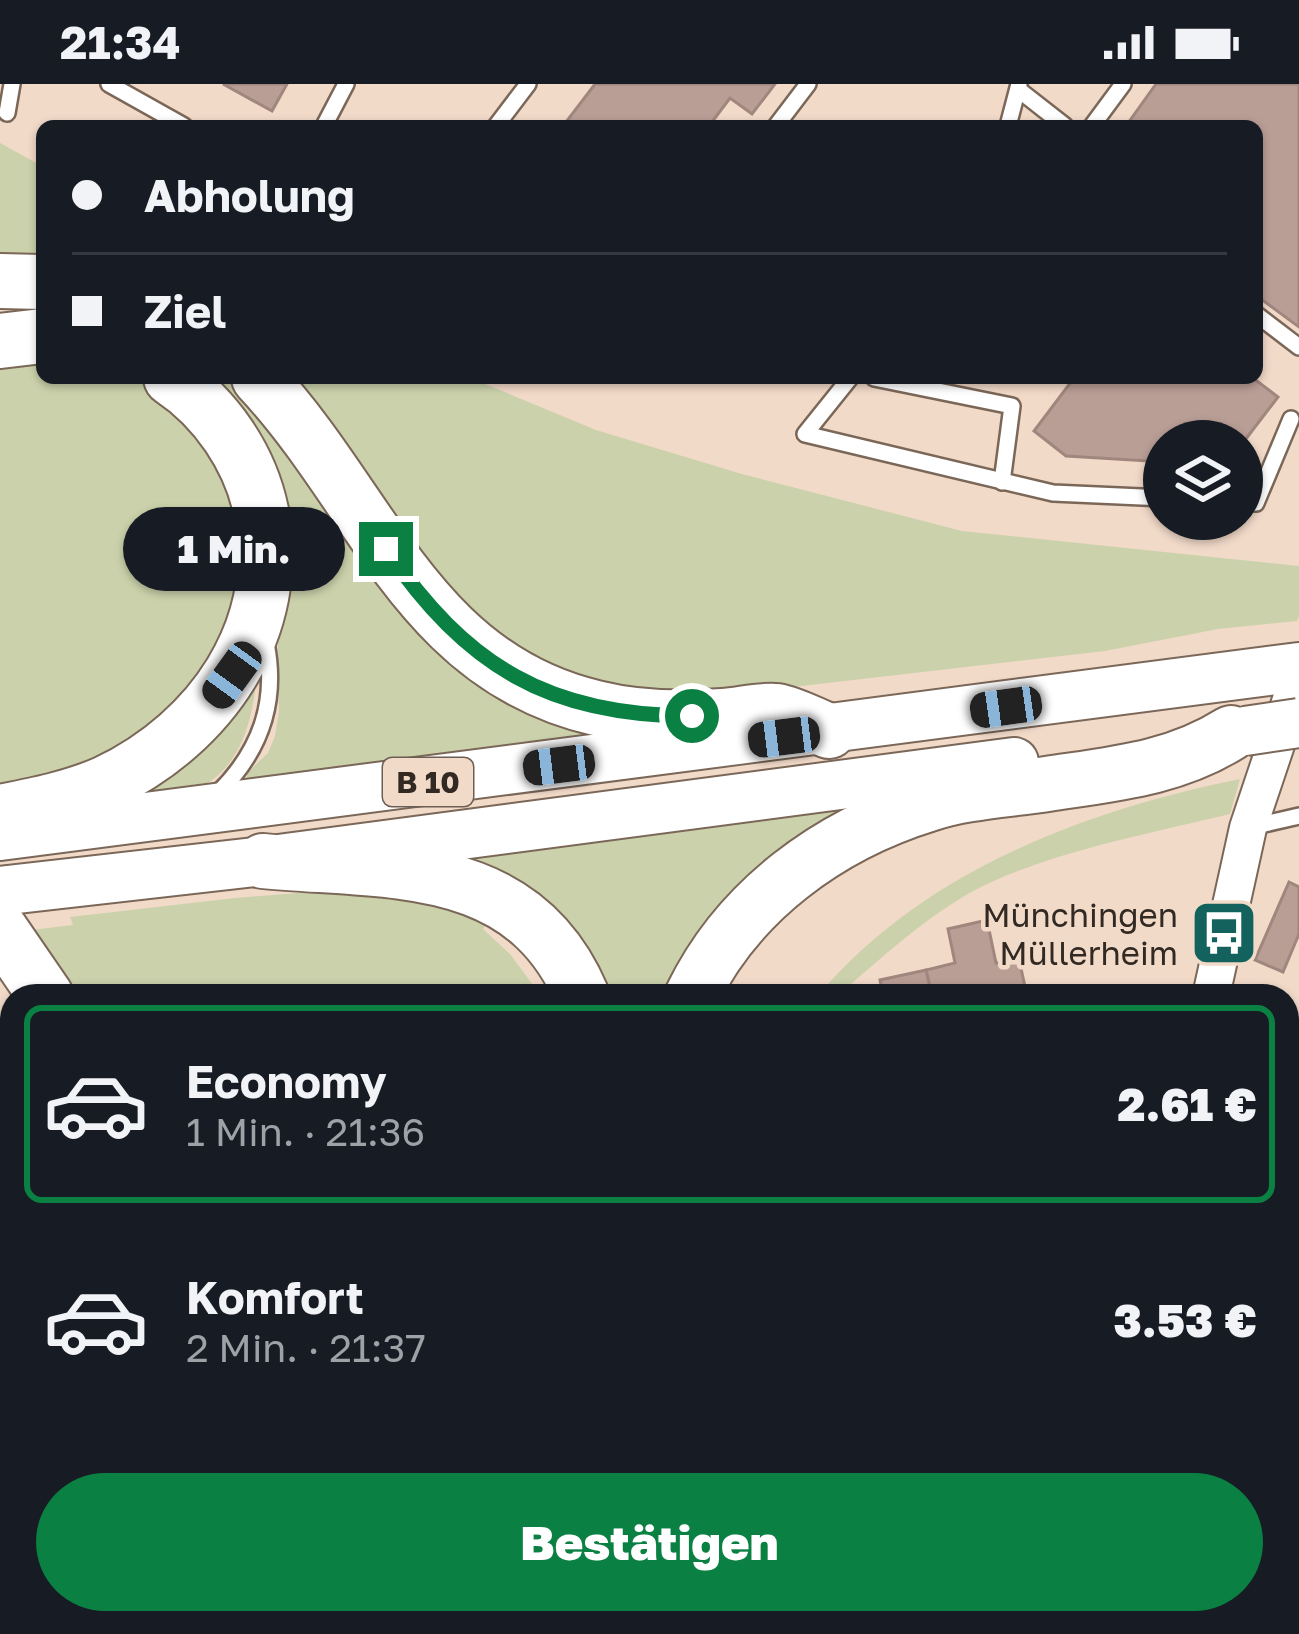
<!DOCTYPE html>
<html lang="de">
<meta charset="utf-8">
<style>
:root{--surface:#171b24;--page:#20242c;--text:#f1f3f6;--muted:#9ea1a6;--line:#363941;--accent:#0b8043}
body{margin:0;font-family:"Golos Text",sans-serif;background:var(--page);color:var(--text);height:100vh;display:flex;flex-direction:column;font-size:45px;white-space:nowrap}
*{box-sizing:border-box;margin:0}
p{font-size:39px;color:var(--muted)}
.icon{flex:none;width:66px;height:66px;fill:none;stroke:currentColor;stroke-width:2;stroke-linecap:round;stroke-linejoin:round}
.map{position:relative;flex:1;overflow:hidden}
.sheet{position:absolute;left:0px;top:900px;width:1299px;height:651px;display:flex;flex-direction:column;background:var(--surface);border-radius:36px 36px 0 0;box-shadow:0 3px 9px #0004}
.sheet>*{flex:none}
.top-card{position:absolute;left:36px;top:36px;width:1227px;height:264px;border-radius:18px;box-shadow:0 3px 9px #0004;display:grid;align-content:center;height:264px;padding:0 36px;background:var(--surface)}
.controls{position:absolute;left:1143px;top:336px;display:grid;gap:24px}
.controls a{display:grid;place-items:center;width:120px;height:120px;border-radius:50%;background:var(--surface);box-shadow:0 3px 9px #0004;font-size:60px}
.end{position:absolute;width:54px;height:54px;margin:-27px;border:15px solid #0b8043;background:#fff;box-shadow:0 0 0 6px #fff}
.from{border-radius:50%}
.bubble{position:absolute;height:84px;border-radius:42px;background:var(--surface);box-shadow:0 3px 9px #0004;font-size:39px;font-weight:800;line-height:84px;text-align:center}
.car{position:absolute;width:36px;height:72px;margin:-36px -18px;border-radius:15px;box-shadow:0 0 9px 3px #0007;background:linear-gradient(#222 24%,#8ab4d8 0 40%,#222 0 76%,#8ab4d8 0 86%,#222 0)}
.top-card b{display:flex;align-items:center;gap:42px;height:114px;font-size:45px}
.top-card b+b{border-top:3px solid var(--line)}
.top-card i{width:30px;height:30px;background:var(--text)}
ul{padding:21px 0 0;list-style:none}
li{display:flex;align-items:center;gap:36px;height:198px;margin:0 24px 18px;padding:0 12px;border:6px solid transparent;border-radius:18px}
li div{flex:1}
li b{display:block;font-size:45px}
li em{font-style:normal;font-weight:800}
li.active{border-color:var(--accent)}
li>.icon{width:108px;height:108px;stroke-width:1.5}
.button{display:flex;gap:24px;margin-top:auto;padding:24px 36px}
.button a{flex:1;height:138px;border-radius:72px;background:var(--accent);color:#fff;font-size:48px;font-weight:800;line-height:138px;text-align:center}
.status{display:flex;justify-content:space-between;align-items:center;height:84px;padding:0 60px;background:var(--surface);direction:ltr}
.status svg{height:33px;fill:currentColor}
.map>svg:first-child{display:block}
.green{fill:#cbd2ab}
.building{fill:#b99e96;stroke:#a1867e;stroke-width:3}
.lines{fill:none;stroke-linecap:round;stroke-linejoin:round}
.service-casing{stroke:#7b6758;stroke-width:20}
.minor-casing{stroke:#7b6758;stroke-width:34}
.tertiary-casing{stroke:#7b6758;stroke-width:40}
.trunk-casing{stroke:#7b6758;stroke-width:52}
.motorway-casing{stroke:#7b6758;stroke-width:58}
.service{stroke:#fff;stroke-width:15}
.minor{stroke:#fff;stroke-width:30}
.tertiary{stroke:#fff;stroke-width:36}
.trunk{stroke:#fff;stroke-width:48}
.motorway{stroke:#fff;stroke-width:54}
.trunk-bridge-casing{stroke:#7b6758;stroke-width:52;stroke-linecap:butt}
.trunk-bridge{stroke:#fff;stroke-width:48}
.route{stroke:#0b8043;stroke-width:15}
.labels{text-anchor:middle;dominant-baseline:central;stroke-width:9;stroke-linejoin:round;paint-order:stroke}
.shield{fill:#f2dac9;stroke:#6c5e55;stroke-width:3}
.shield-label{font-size:30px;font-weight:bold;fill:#322923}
.poi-label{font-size:33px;fill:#322923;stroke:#f2dac9;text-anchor:end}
</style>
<div class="status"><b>21:34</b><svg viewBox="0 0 49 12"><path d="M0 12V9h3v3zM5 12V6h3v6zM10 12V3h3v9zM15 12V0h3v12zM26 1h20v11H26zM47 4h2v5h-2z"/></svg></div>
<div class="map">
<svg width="1299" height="1550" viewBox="0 0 1299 1550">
<rect width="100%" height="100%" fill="#f2dac9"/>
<!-- green -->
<g class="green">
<polygon points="0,59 42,82 42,179 0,180"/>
<path d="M42,271V294H139L148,298C169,321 201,346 215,373C246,431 249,520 214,576C185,622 136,656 89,681C64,695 28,698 0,704V274Z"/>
<polygon points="207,294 230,294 263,324 594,652 247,701 247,689 268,669 275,652 279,628 277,522"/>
<polygon points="285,294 471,294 596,346 742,390 962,447 1299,482 1299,532 1297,537 1218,545 1105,567 784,604 657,612 583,600 472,539"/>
<path d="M257,585C254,634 241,694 184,709C160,715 132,715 107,718Z"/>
<path d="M1240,695L1230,730C1152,749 1070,764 996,796C939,820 884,872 837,912H818C921,788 1086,726 1240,695Z"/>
<polygon points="888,713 673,912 602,912 425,770"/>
<polygon points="400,801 493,828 483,845 510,870 541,912 71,912 15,848 73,841 70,833 235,814"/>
<polygon points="0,1244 12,1265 12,1512 0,1509"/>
</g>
<!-- building -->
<g class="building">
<polygon points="223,0 287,0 272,27"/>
<polygon points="595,0 775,0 752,30 730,14 709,42 563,42"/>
<polygon points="1156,0 1299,0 1299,243 1257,212 1257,42 1126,42"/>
<polygon points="1074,294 1253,294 1278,313 1242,360 1242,357 1164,357 1164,378 1066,372 1034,347"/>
<polygon points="1289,798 1299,803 1299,850 1283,888 1255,876"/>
<polygon points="987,836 996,879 1019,875 1027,912 932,912 926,886 955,879 948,845"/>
<polygon points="926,886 932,912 883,912 880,896"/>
<rect x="1287" y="1194" width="12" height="32"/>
<polygon points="1287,1436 1299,1436 1299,1550 1267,1550 1267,1539 1287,1539"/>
<polygon points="907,1539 956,1539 957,1550 907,1550"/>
<polygon points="1032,1539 1134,1539 1135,1550 1033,1550"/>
</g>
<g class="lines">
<defs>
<g id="service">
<polyline points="109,0 184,42"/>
<polyline points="1019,6 1065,42"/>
<polyline points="7,29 12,0"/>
<polyline points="324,42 346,0"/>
<polyline points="496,42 528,0"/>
<polyline points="776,42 808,0"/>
<polyline points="1008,42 1019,0"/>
<polyline points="1092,42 1123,0"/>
<polyline points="1257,231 1299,263"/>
<polyline points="850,294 805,350 1053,409 1164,414"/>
<polyline points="874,294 1012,322 1002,398"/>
<polyline points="1242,418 1256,419 1291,335"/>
<path d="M217,710C260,668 278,619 266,559"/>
<polyline points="1251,743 1299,732"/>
</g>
<polyline id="minor" points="1190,1539 1191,1550"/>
<g id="tertiary">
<polyline points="1211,912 1248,744 1299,592"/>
<polyline points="1287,990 1299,990"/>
<polyline points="663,1539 667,1550"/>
</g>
<g id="trunk">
<polyline points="0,752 1299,583"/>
<polyline points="0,807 263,777 1014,678"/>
</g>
<g id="motorway">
<polyline points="0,197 42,198"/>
<polyline points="0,257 42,252"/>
<path d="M259,294C372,414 418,583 596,624C636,634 682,635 723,632C740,631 761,625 777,627C794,630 813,641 829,647"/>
<path d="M0,728C36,721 72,714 106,699C211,649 284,545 261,427C250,374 216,324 171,294"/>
<path d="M263,777C390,789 523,773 582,912"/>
<polyline points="0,845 46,912"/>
<path d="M692,912C738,817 828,751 929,720C965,708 1009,706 1047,700C1113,690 1174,685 1231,649"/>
<polyline points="0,987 12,1007"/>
<polyline points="0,1096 12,1115"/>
<polyline points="0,1194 12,1214"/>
<polyline points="40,1539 79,1550"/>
<polyline points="243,1539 252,1550"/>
<polyline points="334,1539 341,1550"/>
<polyline points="452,1539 454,1550"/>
<polyline points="515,1539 516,1550"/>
</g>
</defs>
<!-- service casing -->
<use href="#service" class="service-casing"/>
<!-- minor casing -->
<use href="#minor" class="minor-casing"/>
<!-- tertiary casing -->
<use href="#tertiary" class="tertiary-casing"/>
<!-- trunk casing -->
<use href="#trunk" class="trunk-casing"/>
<!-- motorway casing -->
<use href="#motorway" class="motorway-casing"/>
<!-- service -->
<use href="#service" class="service"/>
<!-- minor -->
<use href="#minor" class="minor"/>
<!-- tertiary -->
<use href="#tertiary" class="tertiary"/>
<!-- trunk -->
<use href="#trunk" class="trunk"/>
<!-- motorway -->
<use href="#motorway" class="motorway"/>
<defs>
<polyline id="trunk-bridge" points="1245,647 1299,639"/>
</defs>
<!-- trunk-bridge casing -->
<use href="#trunk-bridge" class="trunk-bridge-casing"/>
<!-- trunk-bridge -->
<use href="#trunk-bridge" class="trunk-bridge"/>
</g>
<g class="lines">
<!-- route -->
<path class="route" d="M386,465C466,582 549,632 692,632"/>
</g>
<!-- icons -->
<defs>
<symbol id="bus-square" viewBox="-11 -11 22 22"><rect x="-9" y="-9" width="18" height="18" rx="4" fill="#14625d" stroke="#f2dac9"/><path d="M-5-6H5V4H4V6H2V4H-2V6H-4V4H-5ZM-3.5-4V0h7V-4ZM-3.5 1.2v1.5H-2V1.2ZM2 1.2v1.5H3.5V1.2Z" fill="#fff"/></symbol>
</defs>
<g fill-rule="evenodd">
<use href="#bus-square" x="1186" y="811" width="76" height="76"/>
</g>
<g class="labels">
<!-- shield labels -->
<rect class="shield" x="383" y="674" width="90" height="48" rx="9"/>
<g class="shield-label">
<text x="428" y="698">B 10</text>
</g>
<!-- poi labels -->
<g class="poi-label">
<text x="1178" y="830">Münchingen<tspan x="1178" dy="38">Müllerheim</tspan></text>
</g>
</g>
</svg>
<div class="controls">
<a><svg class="icon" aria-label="layers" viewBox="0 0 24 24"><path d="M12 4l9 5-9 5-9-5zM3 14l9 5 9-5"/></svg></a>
</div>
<i class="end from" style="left:692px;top:632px"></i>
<i class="end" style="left:386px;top:465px"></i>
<div class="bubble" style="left:123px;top:423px;width:222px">1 Min.</div>
<i class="car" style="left:232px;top:591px;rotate:216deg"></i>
<i class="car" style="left:1006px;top:623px;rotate:262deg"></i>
<i class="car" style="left:784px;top:653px;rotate:263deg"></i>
<i class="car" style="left:559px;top:681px;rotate:263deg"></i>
<div class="top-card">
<b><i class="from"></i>Abholung</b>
<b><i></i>Ziel</b>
</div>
<section class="sheet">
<ul>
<li class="active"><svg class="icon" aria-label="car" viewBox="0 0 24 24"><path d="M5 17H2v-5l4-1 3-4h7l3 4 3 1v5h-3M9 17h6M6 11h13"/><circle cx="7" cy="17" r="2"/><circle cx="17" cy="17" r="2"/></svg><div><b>Economy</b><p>1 Min. · 21:36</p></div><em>2.61 €</em></li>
<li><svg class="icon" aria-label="car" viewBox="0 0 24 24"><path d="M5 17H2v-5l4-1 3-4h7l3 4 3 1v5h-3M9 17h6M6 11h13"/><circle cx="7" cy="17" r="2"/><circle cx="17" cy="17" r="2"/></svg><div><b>Komfort</b><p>2 Min. · 21:37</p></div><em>3.53 €</em></li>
</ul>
<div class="button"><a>Bestätigen</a></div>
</section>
</div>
